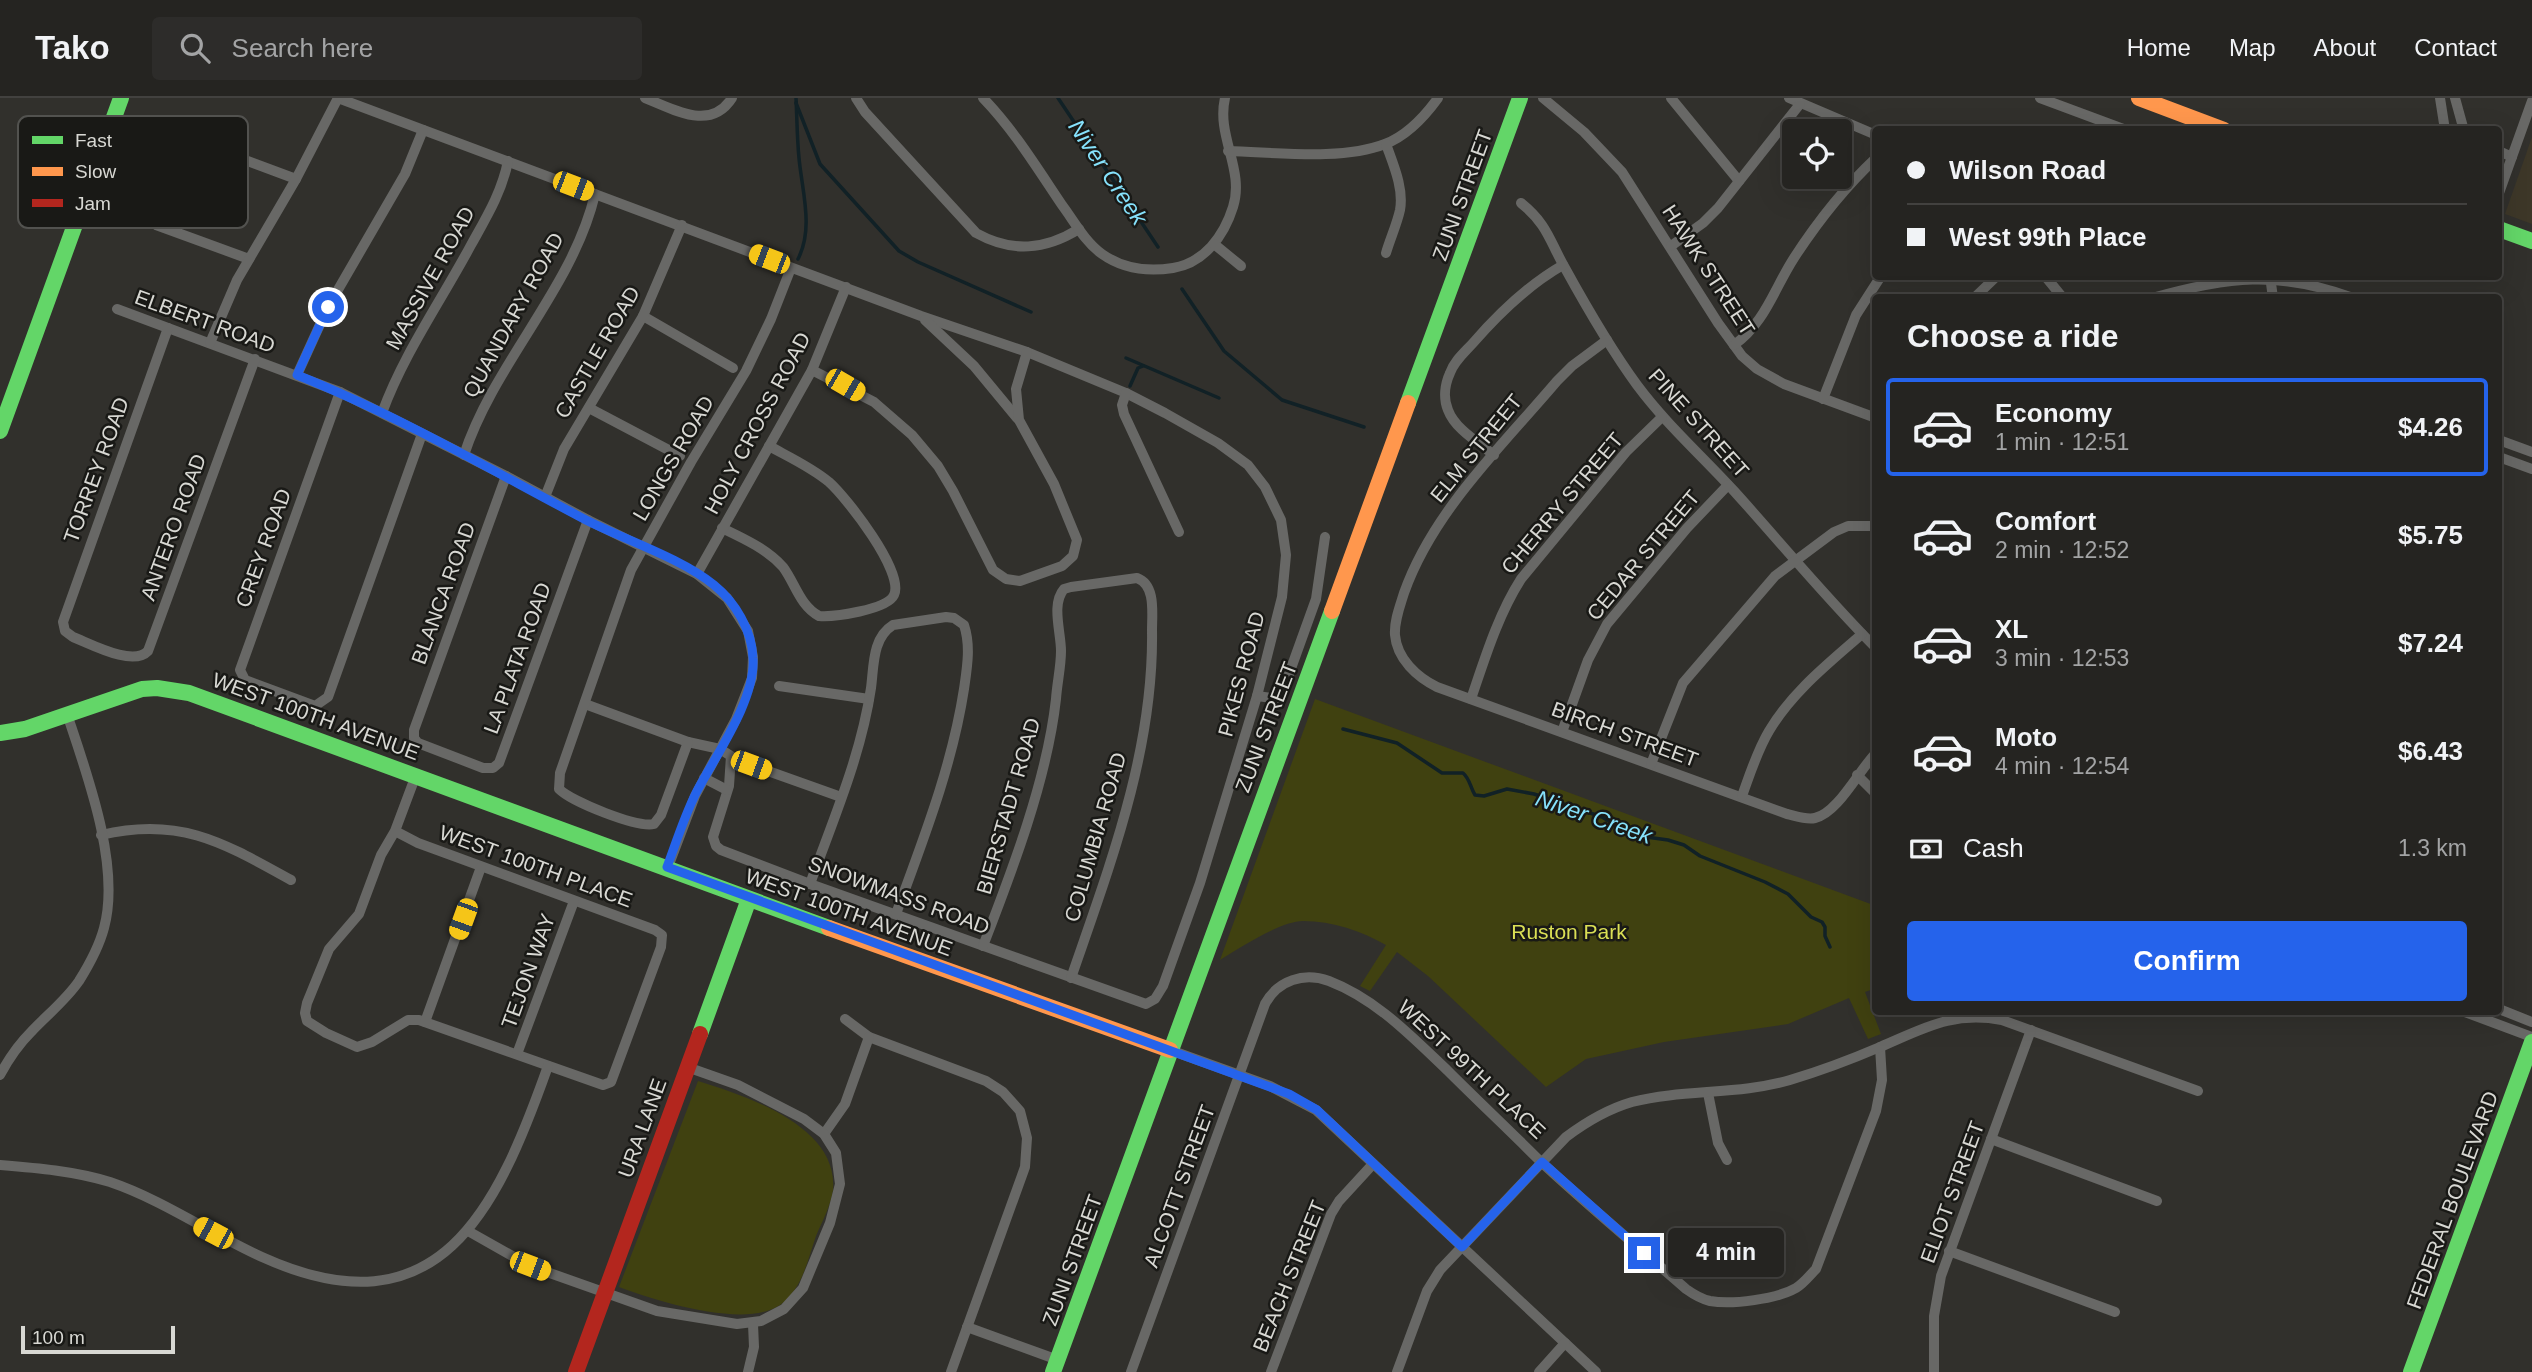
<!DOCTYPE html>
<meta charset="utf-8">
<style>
:root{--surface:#252421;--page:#2d2c2a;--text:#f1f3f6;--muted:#a3a4a5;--line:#42413f;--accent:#2563eb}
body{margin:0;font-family:Arial,sans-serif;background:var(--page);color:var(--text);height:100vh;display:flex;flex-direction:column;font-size:26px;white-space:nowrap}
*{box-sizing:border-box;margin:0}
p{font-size:23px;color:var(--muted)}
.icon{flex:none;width:38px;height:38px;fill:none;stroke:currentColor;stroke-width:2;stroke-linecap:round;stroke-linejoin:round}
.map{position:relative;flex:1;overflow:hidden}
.panel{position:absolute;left:1872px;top:196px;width:630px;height:721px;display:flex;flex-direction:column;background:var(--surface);border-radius:7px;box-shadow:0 7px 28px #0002,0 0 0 2px var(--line)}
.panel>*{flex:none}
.hud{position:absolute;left:1872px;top:28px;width:630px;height:154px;border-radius:7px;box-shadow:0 7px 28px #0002,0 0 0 2px var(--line);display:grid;align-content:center;height:154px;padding:0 35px;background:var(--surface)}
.buttons{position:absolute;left:1782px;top:21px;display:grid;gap:14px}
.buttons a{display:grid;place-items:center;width:70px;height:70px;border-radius:7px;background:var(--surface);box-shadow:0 7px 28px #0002,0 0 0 2px var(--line);font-size:35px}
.scale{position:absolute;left:21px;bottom:18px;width:154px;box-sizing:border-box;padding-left:7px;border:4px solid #d8d8d3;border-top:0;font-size:19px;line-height:24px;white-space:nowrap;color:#d8d8d3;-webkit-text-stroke:5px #191916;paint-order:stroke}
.end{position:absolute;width:32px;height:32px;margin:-16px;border:9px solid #2563eb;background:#fff;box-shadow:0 0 0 4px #fff}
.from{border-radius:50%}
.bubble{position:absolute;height:49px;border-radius:7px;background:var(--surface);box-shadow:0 7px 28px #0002,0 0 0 2px var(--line);font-size:23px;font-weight:600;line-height:49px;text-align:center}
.car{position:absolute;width:21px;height:42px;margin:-21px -10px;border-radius:9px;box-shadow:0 0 5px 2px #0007;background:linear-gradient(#f5c518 24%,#345 0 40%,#f5c518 0 76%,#345 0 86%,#f5c518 0)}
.hud b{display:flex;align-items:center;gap:24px;height:66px;font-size:26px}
.hud b+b{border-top:2px solid var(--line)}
.hud i{width:18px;height:18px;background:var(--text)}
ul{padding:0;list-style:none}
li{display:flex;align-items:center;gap:21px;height:98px;margin:0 14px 10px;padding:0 21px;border:4px solid transparent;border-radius:7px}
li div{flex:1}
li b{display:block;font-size:26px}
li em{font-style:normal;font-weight:600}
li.active{border-color:var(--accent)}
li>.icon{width:63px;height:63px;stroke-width:1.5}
h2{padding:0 35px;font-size:32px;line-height:84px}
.pay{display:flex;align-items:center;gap:18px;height:77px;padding:0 35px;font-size:26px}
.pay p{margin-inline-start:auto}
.button{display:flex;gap:14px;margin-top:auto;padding:14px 35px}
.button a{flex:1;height:80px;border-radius:7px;background:var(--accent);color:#fff;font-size:28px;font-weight:600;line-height:80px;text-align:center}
header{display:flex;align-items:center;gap:42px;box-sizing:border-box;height:98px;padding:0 35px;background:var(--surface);border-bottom:2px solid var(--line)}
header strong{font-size:33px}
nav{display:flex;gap:38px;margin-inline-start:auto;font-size:24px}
.search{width:490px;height:63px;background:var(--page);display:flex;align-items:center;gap:18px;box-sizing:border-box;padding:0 24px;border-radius:7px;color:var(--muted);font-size:26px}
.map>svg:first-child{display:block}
.commercial{fill:#3d3728}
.green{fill:#404110}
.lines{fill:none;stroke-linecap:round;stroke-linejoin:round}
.stream{stroke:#112126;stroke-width:3.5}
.street{stroke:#686866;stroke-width:10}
.fast{stroke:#63d668;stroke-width:16}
.slow{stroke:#ff974d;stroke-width:16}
.jam{stroke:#b3261e;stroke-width:16}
.route{stroke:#2563eb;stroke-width:9}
.labels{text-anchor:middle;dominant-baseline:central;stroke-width:5;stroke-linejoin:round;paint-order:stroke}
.street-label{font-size:21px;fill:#d8d8d3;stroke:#191916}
.park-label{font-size:21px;fill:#dadf55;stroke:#191916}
.water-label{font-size:23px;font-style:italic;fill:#86e2fc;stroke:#191916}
.key{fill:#191916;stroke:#52524f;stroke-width:2}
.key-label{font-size:19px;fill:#d8d8d3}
</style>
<header>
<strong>Tako</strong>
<div class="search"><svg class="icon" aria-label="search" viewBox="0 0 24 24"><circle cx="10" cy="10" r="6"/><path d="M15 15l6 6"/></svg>Search here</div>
<nav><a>Home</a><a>Map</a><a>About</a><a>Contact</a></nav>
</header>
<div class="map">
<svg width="2532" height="1274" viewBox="0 0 2532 1274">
<rect width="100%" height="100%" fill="#31302c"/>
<!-- commercial -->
<polygon class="commercial" points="2532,39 2532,126 2505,116"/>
<!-- green -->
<g class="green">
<path d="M1315,601L1876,808V890L1865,894L1881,936L1868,941L1849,900L1788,926L1664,944L1586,961L1546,989L1428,878L1397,854L1370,893L1360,888L1386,847C1361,833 1333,823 1303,823C1281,823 1239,850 1220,862Z"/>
<path d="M698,983C746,998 839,1028 833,1092C831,1107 822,1124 816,1138C808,1161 802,1192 780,1207C745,1231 656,1203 619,1189Z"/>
</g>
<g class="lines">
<!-- stream -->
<g class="stream">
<path d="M796,0C797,20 797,40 799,60C802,93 814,130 798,161"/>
<polyline points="1058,0 1158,149"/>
<polyline points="796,5 820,66 899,153 918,164 1031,214"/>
<polyline points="1182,191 1224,253 1282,302 1364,329"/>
<polyline points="1126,260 1219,300"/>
<polyline points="1130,288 1138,270 1143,268"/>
<path d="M1343,631L1397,645L1442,675H1463C1470,681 1470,689 1475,697L1484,698L1507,691L1534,696L1602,719L1632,737L1668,742L1684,747L1700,758L1765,784L1788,796L1811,819L1822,824L1825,829V838L1830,849"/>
</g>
<!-- street -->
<g class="street">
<polyline points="338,0 921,218 1027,254 1126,295 1165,315 1218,345 1248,367 1265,389 1281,422 1286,457 1282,499 1257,598 1200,785 1163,888 1155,901 1146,906 810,786 721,752 716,748 713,739 729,688 731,658 720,651 688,644 585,606"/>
<path d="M645,0C674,11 710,34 732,0"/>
<path d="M856,0L865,14L976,135C1012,155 1045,152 1079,131"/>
<path d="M983,0C1014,32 1037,70 1062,107C1074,123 1085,144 1102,156C1123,171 1147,174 1173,170C1204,165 1224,138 1233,109C1245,72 1216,38 1225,0"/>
<polyline points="1543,0 1584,34 1622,74 1718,225 1742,258 1757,271 1784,286 1876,320"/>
<polyline points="1671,0 1739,83"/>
<polyline points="1789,0 1876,37"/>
<polyline points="2040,0 2126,32"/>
<polyline points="2440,0 2445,32"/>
<polyline points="2455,0 2463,29 2467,32"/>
<polyline points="186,40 296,81"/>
<path d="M1228,53C1275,54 1341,63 1385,46C1406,38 1425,18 1438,0"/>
<polyline points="2499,53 2512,59"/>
<polyline points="2499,95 2532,3"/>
<path d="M1521,105C1548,127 1549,142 1565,170C1587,210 1610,250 1637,287C1666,326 1701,357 1734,393C1781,445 1826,500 1876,550"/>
<polyline points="156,127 249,161"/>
<polyline points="1214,146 1241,168"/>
<polyline points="1671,148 1703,125 1718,110 1800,6"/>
<path d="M1386,155C1390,141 1397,126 1400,112C1404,90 1393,66 1386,46"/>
<polyline points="2045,178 2063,200"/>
<polyline points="2270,178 2273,200"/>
<polyline points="1974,200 1997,178"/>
<path d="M2152,200C2226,179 2279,172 2353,200"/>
<polyline points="117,211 340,294 506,378 588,422 697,476 727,500 748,533 753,559 752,580 736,621 695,698 668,769"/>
<polyline points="643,218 733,270"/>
<polyline points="925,222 974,268 1017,320"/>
<path d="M168,230L63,524L65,533L73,539C91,546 133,569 148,553L255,261"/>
<path d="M1607,242L1572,268L1557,283C1502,348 1433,413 1404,495C1400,508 1394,523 1395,537C1397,561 1417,579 1437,589L1787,716C1796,718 1806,722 1815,720C1838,715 1859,672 1876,655"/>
<polyline points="210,245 237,182 296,81 338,0"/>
<path d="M1734,247C1765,225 1774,191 1794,160C1818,123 1844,90 1876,60"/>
<polyline points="812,272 874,304 912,337 938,368 953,393 993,472 1006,481 1020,483 1062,468 1073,458 1077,442 1054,386 1019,322 1016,291 1027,254"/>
<polyline points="297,277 328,209 405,76 423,32"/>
<polyline points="340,294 240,572 245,582 315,608 328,599 422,336"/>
<polyline points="1126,295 1122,307 1124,316 1179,434"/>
<polyline points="1823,301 1856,217 1881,178"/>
<polyline points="589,310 680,358"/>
<path d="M382,315C404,255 441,203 471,147C486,120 502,94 508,63"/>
<polyline points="2499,342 2532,354"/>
<path d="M464,357C494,265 573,190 595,96"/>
<path d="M1494,357C1478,344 1455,331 1448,312C1443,300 1445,286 1450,275C1454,263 1465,254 1473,245C1500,214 1528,187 1563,167"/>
<polyline points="2499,359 2532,371"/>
<polyline points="506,378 414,632 414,640 418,645 483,670 493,670 499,665 588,422"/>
<polyline points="545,399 564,351 643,218 682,127"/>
<path d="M722,430C743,440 767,451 783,469C795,485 800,508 819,518C834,519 887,512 894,497C905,474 846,399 829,384C811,369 789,359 769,348"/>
<polyline points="697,476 812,272 846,189"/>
<polyline points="779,588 869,601"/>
<polyline points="1257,598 1280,601 1316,501 1325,439"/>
<path d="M1471,601C1485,560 1498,517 1521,481L1626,354L1662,319"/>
<polyline points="1562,634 1588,562 1607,526 1687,430 1728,387"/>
<path d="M688,644L661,717L654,726C637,730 572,704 559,691L560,675L631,472L691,364L746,273L771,221L791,170"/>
<polyline points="1651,666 1683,585 1775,478 1834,434 1848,428 1876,428"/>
<polyline points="751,667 841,699"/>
<polyline points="1857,677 1876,696"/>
<polyline points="704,680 727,692"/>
<path d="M1742,698C1750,676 1757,653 1769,633C1792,594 1829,565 1862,536"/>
<polyline points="395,733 418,745 655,832 662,837 661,849 611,984 603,987 419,922 408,922 372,944 357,949 326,935 307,923 305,915 307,905 329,851 359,816 381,757 395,733 416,677"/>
<path d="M101,737C180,718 224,745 291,782"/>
<path d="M810,786C833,722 861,658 871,590C874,568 872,540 893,527L946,519L954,520L964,527C971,548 967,570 964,591C952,669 923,742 896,816"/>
<path d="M983,848C1012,773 1047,682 1056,601C1057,585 1061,569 1061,553C1061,534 1051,506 1064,491L1071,489L1137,480C1156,487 1152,515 1152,532C1154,653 1110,767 1071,880"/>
<polyline points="2499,911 2532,924"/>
<polyline points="2465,914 2532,939"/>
<polyline points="845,921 869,939 986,983 1003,994 1020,1013 1027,1040 1025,1069 951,1274"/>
<polyline points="425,924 481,769"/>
<polyline points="1170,952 1270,988 1316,1012 1596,1274"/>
<polyline points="517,956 574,803"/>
<path d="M0,977C8,962 19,946 31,934C47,917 66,902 79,883C89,867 99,849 104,830C121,768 87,676 67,616"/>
<polyline points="1708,995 1718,1045 1727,1062"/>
<polyline points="824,1036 845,1006 869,939"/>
<polyline points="1991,1041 2157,1103"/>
<path d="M0,1067C37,1070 74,1073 110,1084C163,1102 211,1136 262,1159C439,1239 497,1112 548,968"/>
<polyline points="468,1133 530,1168 657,1213 737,1226 761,1223 784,1211 803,1190 830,1125 840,1086 836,1055 824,1036 804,1021 738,987 687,969"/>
<polyline points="1949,1153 2115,1214"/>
<polyline points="967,1229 1058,1262"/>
<polyline points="748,1274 754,1249 753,1226"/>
<path d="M1131,1274L1265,906C1278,882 1304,874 1329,883C1376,901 1411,938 1447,972C1477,1002 1508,1031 1538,1061C1586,1106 1637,1148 1686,1191C1693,1196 1701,1201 1710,1203C1732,1207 1777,1201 1796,1190C1804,1185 1809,1178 1816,1171L1876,1013L1882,982L1880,949"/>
<polyline points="1271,1274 1331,1116 1339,1103 1373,1066"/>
<path d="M1397,1274L1427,1193L1440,1172L1566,1039C1586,1024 1608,1011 1632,1004C1683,991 1739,997 1790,982C1820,973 1852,961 1880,949C1925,930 1952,913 2002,922L2198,993"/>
<polyline points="1539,1274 1565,1245"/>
<polyline points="1934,1274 1934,1218 1941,1178 2031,932"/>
</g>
<!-- fast -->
<g class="fast">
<polyline points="2499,131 2532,143"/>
<polyline points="1408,305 1520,0"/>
<polyline points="0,333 121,0"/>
<polyline points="0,635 25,631 142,591 157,590 189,595 829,830"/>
<polyline points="700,936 749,801"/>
<polyline points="1053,1274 1332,513"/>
<polyline points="2411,1274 2532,944"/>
</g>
<!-- slow -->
<g class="slow">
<polyline points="2139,0 2224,32"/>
<polyline points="1332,513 1408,305"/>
<polyline points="829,830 1170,952"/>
</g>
<!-- jam -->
<polyline class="jam" points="576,1274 700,936"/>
</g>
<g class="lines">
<!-- route -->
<path class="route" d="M328,209L297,277C397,317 491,372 586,422C625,442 681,460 714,487C735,504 752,532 753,560C756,602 715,658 696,695C684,719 676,745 667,769L1289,996L1317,1012L1462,1149L1542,1064L1644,1155"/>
</g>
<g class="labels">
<!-- street labels -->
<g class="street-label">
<text transform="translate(1462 97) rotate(-70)">ZUNI STREET</text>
<text transform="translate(1709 172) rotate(57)">HAWK STREET</text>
<text transform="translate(430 180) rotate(-61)">MASSIVE ROAD</text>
<text transform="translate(513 217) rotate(-61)">QUANDARY ROAD</text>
<text transform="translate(205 223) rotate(20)">ELBERT ROAD</text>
<text transform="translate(597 254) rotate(-60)">CASTLE ROAD</text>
<text transform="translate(757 325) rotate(-62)">HOLY CROSS ROAD</text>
<text transform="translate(1699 325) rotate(48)">PINE STREET</text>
<text transform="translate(1476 350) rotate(-51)">ELM STREET</text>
<text transform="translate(673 360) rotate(-60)">LONGS ROAD</text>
<text transform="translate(96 372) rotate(-70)">TORREY ROAD</text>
<text transform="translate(1562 405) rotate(-50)">CHERRY STREET</text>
<text transform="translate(173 429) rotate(-70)">ANTERO ROAD</text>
<text transform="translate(263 450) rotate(-70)">CREY ROAD</text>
<text transform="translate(1643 457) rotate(-50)">CEDAR STREET</text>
<text transform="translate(443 495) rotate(-70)">BLANCA ROAD</text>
<text transform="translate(517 560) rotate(-70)">LA PLATA ROAD</text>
<text transform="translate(1241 576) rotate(-75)">PIKES ROAD</text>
<text transform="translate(316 618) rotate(20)">WEST 100TH AVENUE</text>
<text transform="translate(1266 629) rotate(-69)">ZUNI STREET</text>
<text transform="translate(1625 636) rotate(20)">BIRCH STREET</text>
<text transform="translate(1008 708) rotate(-74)">BIERSTADT ROAD</text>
<text transform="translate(1095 739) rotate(-74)">COLUMBIA ROAD</text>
<text transform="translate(536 768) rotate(20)">WEST 100TH PLACE</text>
<text transform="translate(899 797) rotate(20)">SNOWMASS ROAD</text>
<text transform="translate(849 814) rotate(20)">WEST 100TH AVENUE</text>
<text transform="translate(528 873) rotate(-70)">TEJON WAY</text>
<text transform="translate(1472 971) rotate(43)">WEST 99TH PLACE</text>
<text transform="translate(642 1030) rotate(-70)">URA LANE</text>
<text transform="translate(1179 1088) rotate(-70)">ALCOTT STREET</text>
<text transform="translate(1952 1094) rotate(-70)">ELIOT STREET</text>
<text transform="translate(2452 1102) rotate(-70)">FEDERAL BOULEVARD</text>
<text transform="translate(1072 1162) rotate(-70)">ZUNI STREET</text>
<text transform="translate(1289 1178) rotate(-68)">BEACH STREET</text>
</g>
<!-- park labels -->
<g class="park-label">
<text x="1569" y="833">Ruston Park</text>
</g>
<!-- water labels -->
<g class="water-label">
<text transform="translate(1108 74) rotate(56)">Niver Creek</text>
<text transform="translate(1594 719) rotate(19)">Niver Creek</text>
</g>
</g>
<!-- legend -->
<rect x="18" y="18" width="230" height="112" rx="10" class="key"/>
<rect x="32" y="38" width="31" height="8" fill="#63d668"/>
<rect x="32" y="69" width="31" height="9" fill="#ff974d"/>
<rect x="32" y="101" width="31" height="8" fill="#b3261e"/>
<g class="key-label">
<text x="75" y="49">Fast</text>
<text x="75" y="80">Slow</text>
<text x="75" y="112">Jam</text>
</g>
</svg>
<div class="buttons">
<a><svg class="icon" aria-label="locate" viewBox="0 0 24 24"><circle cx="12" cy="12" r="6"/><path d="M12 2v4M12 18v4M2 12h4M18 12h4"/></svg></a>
</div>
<div class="scale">100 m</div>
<i class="end from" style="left:328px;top:209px"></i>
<i class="end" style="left:1644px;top:1155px"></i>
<div class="bubble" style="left:1668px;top:1130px;width:116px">4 min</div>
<i class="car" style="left:573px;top:88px;rotate:111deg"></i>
<i class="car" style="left:769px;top:161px;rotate:291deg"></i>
<i class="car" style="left:845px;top:287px;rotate:120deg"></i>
<i class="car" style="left:751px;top:667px;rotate:110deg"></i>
<i class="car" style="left:463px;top:821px;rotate:200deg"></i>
<i class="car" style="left:213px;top:1135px;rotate:298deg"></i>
<i class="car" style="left:530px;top:1168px;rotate:111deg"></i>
<div class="hud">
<b><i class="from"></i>Wilson Road</b>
<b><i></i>West 99th Place</b>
</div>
<section class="panel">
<h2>Choose a ride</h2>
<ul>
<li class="active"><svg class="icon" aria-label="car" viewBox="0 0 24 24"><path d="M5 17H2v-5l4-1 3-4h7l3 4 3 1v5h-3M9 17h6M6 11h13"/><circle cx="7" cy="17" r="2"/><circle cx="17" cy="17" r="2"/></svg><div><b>Economy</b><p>1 min · 12:51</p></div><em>$4.26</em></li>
<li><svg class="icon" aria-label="car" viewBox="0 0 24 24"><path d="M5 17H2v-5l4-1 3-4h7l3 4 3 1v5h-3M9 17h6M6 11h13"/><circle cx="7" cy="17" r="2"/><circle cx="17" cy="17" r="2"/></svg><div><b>Comfort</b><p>2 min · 12:52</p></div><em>$5.75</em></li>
<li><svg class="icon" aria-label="car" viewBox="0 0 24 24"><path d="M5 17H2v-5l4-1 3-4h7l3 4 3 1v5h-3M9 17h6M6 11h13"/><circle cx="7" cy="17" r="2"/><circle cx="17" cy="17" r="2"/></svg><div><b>XL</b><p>3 min · 12:53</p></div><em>$7.24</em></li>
<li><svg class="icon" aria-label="car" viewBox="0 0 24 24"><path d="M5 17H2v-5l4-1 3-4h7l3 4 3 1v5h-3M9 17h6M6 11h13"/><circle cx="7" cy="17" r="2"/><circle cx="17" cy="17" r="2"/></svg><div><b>Moto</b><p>4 min · 12:54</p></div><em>$6.43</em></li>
</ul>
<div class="pay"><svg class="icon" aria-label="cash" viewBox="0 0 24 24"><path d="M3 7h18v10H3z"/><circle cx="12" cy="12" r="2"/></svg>Cash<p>1.3 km</p></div>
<div class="button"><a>Confirm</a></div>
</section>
</div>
